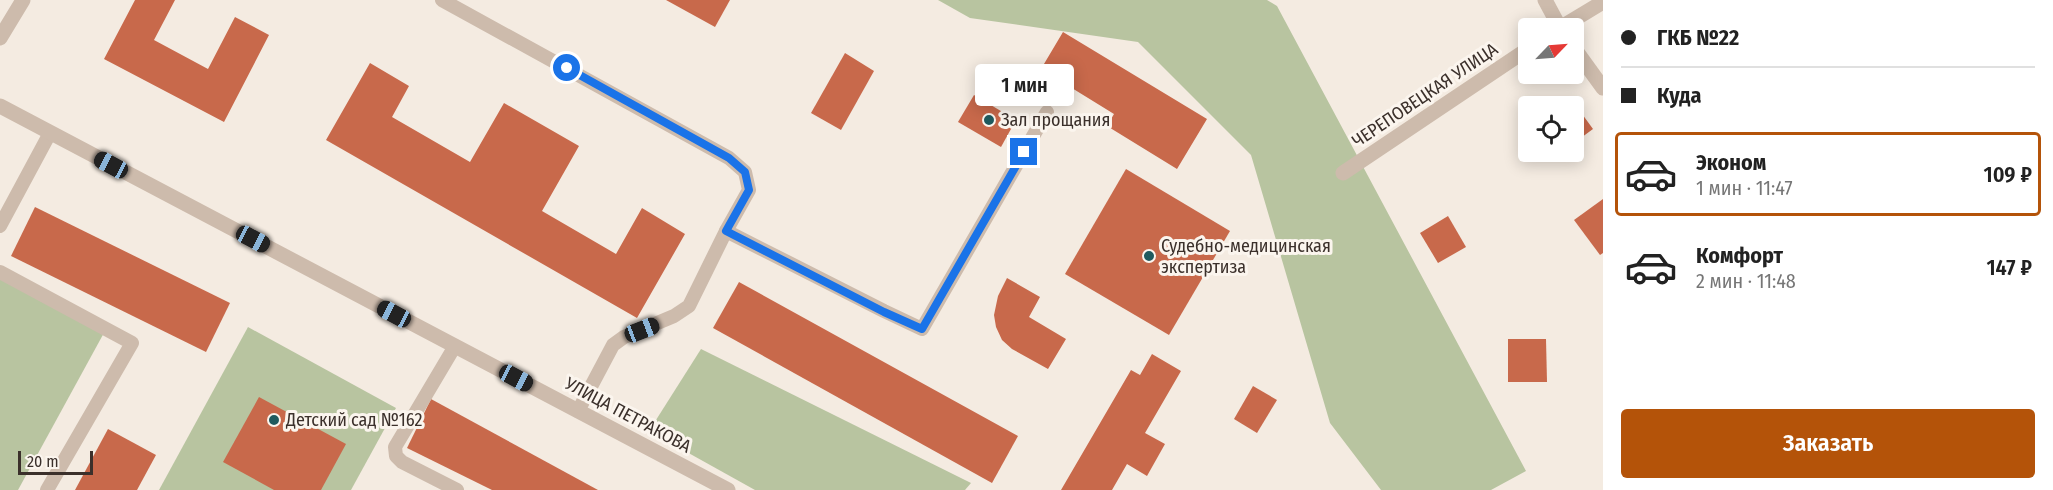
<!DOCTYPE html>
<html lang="ru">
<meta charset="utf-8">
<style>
:root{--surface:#fff;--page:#f2f2f2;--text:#222;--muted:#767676;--line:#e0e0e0;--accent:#b45309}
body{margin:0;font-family:"Fira Sans Condensed",sans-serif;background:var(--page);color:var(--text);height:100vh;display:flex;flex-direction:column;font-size:22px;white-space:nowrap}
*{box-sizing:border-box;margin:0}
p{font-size:20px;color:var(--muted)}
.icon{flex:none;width:33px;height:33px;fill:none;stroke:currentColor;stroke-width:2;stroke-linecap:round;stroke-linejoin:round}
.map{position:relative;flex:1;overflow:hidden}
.drawer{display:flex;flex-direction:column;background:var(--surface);width:450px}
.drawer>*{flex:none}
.banner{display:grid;align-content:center;height:132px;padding:0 18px;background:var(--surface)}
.needle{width:39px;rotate:65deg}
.controls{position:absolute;left:1518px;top:18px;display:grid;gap:12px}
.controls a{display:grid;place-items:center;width:66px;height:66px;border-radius:6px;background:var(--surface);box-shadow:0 3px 15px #0003;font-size:30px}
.scale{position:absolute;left:18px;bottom:15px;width:75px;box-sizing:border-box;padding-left:6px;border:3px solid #3b302b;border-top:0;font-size:16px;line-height:21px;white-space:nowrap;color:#3b302b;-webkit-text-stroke:4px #fbf5ee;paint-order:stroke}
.end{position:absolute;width:27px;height:27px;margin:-14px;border:8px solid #1a73e8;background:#fff;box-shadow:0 0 0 3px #fff}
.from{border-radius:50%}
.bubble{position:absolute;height:42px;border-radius:6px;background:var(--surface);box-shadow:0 3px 15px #0003;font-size:20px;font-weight:600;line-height:42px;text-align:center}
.car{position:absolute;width:18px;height:36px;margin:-18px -9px;border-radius:8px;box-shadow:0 0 4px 2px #0007;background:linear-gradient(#222 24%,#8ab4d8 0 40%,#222 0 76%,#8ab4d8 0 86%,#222 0)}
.banner b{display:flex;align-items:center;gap:21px;height:57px;font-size:22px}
.banner b+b{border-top:2px solid var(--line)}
.banner i{width:15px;height:15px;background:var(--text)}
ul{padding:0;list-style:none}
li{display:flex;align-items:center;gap:18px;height:84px;margin:0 12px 9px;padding:0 6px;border:3px solid transparent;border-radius:6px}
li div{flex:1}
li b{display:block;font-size:22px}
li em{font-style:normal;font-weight:600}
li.current{border-color:var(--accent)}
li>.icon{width:54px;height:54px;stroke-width:1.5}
.action{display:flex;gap:12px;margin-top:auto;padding:12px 18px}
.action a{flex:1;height:69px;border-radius:6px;background:var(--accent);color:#fff;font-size:24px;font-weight:600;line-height:69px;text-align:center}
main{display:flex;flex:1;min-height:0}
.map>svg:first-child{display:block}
.green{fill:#b8c4a0}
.building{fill:#c8694b}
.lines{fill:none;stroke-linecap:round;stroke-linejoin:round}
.service{stroke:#cdbbac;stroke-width:14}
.minor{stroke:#cdbbac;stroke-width:15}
.tertiary{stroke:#cdbbac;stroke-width:15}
.route{stroke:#1a73e8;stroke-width:8}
.poi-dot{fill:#1f5a5e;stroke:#fbf5ee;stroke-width:2}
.labels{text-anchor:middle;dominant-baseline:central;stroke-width:6;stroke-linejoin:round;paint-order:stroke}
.street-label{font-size:18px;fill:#3b302b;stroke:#fbf5ee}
.poi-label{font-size:18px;fill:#3b302b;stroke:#fbf5ee;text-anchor:start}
</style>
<main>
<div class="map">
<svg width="1603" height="490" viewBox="0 0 1603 490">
<rect width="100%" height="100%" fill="#f4ebe1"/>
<!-- green -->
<g class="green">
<polygon points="938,0 1267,0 1277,6 1526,471 1491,490 1381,490 1330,423 1251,155 1138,42 970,18"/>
<polygon points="0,273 105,331 18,490 0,490"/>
<polygon points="248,327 396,408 351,490 159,490"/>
<polygon points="701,349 971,483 965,490 755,490 649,431"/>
</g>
<!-- building -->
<g class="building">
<polygon points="135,0 175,0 154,40 208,69 235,17 269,35 224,122 104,59"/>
<polygon points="666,0 730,0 715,27"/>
<polygon points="1063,32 1207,119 1177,169 1107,126 1114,114 1041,69"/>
<polygon points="845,53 874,71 841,130 811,113"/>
<polygon points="370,63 409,86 392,117 470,162 504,103 579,146 542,211 616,254 642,208 685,234 637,318 326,140"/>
<polygon points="974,95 1016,120 1001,147 958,122"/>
<polygon points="1569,96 1593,129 1574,143 1574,106 1554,106"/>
<polygon points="1126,169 1230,231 1169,335 1065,274"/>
<polygon points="1603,199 1603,253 1600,255 1574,220"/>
<polygon points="35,207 230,303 206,352 11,256"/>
<polygon points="1448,216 1466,247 1438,263 1420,233"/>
<polygon points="1007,278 1040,297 1029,317 1066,339 1048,369 1012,349 1002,340 996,327 994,315 998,296"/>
<polygon points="739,282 1018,436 992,483 713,328"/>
<polygon points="1508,339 1546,339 1547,382 1508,382"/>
<polygon points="1152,354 1181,371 1145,433 1165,444 1147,476 1127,464 1112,490 1061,490 1131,370 1140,375"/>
<polygon points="1253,386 1277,400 1257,433 1234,419"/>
<polygon points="259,397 346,444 321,490 274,490 223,462"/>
<polygon points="431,399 598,490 492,490 407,448"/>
<polygon points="108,429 156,455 137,490 75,490"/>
</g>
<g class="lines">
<!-- service -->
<g class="service">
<polyline points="442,0 729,158 745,172 749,190 726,231 884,311 922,329 1047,112"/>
<polyline points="0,226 50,133"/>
<polyline points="0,272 132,343 47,490"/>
<polyline points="455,346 395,447 396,456 402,462 457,490"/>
<polyline points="578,411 613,345 624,337 674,316 689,306 726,231"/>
</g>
<!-- minor -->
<g class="minor">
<polyline points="1545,0 1560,28"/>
<polyline points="1560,28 1603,2"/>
<polyline points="0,38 23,0"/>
<polyline points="1574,48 1603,88"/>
<polyline points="1343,173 1528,49"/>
</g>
<!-- tertiary -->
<polyline class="tertiary" points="0,106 728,490"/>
</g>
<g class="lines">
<!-- route -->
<polyline class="route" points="567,68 729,158 745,172 749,190 726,231 884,312 922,329 1024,152"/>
</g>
<!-- markers -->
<g class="poi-dot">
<circle cx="989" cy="120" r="6"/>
<circle cx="1149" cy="256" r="6"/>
<circle cx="274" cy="420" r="6"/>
</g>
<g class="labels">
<!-- street labels -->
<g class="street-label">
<text transform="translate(1425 95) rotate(-34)">ЧЕРЕПОВЕЦКАЯ УЛИЦА</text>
<text transform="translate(628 415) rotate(28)">УЛИЦА ПЕТРАКОВА</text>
</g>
<!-- poi labels -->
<g class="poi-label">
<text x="1001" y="120">Зал прощания</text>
<text x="1161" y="246">Судебно-медицинская<tspan x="1161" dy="21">экспертиза</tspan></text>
<text x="286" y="420">Детский сад №162</text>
</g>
</g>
</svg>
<div class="controls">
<a><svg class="needle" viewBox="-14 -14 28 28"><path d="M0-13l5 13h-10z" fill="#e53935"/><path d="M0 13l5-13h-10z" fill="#767676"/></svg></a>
<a><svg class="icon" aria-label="locate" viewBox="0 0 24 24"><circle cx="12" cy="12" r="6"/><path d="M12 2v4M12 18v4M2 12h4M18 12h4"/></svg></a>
</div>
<div class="scale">20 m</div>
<i class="end from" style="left:567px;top:68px"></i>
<i class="end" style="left:1024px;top:152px"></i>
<div class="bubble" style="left:975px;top:64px;width:99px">1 мин</div>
<i class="car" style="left:111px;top:165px;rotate:298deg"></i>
<i class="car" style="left:253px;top:239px;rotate:118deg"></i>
<i class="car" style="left:394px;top:314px;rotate:298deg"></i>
<i class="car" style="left:642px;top:330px;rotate:69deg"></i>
<i class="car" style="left:516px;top:378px;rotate:118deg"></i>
</div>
<section class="drawer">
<div class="banner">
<b><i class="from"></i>ГКБ №22</b>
<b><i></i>Куда</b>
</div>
<ul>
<li class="current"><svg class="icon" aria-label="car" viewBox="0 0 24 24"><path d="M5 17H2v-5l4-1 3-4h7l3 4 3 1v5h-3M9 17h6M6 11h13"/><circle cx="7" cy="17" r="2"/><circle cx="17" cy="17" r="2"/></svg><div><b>Эконом</b><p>1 мин · 11:47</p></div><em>109 ₽</em></li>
<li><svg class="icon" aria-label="car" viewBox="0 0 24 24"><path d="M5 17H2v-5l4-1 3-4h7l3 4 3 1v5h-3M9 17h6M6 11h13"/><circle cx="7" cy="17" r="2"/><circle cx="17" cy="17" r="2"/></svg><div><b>Комфорт</b><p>2 мин · 11:48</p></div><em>147 ₽</em></li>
</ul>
<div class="action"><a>Заказать</a></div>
</section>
</main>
